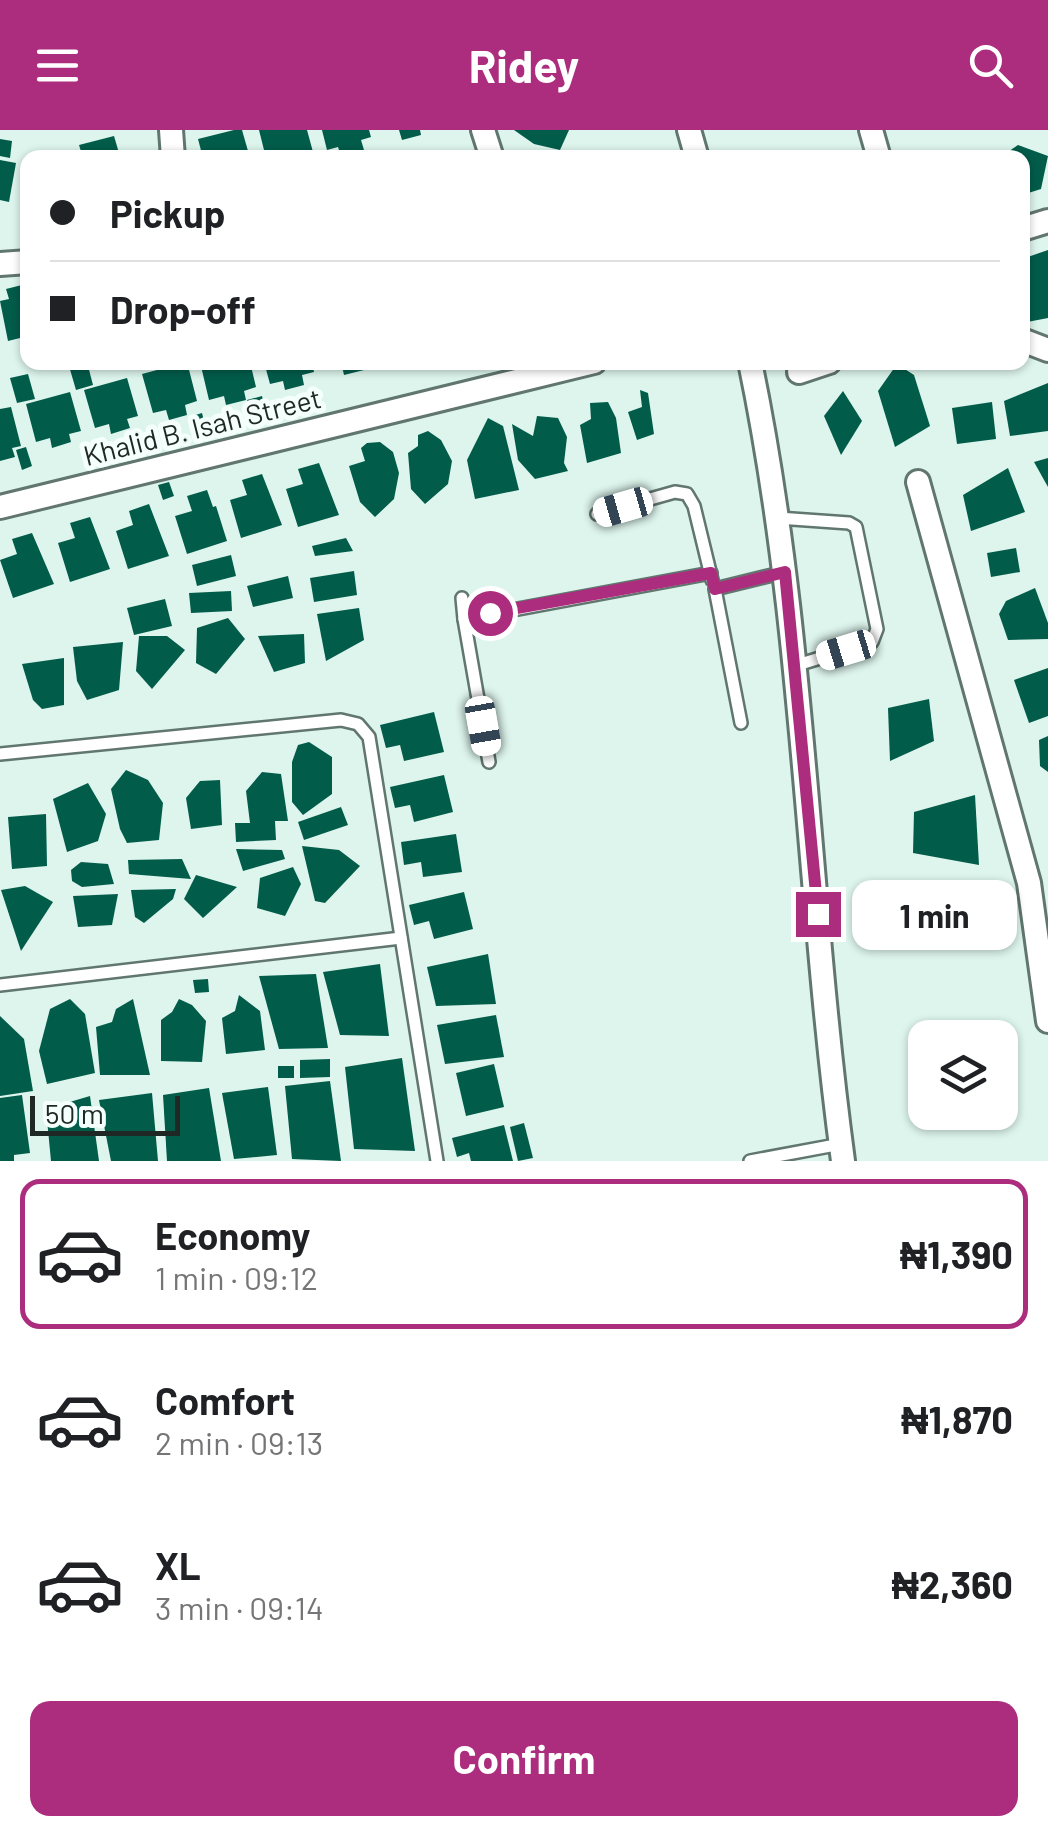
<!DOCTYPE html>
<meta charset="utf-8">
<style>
:root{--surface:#fff;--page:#f2f2f2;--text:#202124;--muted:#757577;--line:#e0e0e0;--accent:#ac2d7d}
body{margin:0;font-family:Barlow,sans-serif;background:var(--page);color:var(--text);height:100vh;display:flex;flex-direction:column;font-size:38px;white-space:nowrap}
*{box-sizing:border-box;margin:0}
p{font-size:32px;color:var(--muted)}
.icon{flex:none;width:55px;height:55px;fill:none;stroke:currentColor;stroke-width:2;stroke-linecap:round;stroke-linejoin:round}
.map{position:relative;height:1031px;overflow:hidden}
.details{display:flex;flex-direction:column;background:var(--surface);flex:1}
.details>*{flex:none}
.banner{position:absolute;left:20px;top:20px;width:1010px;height:220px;border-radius:20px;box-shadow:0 2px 8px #0004;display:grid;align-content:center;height:220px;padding:0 30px;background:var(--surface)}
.tools{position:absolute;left:908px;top:890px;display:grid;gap:20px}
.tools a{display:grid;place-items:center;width:110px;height:110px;border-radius:20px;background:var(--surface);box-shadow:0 2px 8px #0004;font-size:50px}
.scale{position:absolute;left:30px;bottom:25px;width:150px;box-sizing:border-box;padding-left:10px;border:5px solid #1f2825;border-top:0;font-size:28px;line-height:35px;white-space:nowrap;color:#1f2825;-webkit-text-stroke:8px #f5fffb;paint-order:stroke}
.end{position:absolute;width:45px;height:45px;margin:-22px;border:12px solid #ac2d7d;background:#fff;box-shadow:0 0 0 5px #fff}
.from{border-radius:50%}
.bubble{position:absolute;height:70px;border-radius:20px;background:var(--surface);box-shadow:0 2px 8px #0004;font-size:32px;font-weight:700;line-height:70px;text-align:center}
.car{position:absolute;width:30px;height:60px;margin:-30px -15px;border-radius:12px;box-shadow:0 0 8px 2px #0007;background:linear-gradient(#fff 24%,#345 0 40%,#fff 0 76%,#345 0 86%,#fff 0)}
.banner b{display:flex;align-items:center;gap:35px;height:95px;font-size:38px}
.banner b+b{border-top:2px solid var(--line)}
.banner i{width:25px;height:25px;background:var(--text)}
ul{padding:18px 0 0;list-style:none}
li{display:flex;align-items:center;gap:30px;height:150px;margin:0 20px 15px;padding:0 10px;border:5px solid transparent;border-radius:20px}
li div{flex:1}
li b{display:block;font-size:38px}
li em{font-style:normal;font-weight:700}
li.active{border-color:var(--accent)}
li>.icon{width:90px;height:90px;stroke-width:1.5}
.cta{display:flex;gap:20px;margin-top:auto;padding:20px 30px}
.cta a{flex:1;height:115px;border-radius:20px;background:var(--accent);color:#fff;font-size:40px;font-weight:700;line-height:115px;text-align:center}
header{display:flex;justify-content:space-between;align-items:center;height:130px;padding:0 30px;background:var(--accent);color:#fff;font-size:45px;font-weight:700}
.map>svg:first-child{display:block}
.building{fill:#025c4a}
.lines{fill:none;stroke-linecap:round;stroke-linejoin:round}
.service-casing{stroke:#61766f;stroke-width:16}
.minor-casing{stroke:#61766f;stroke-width:28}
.service{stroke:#fff;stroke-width:11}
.minor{stroke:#fff;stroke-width:22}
.route{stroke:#ac2d7d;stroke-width:12}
.labels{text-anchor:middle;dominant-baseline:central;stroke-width:10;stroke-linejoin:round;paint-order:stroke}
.street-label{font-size:28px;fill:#1f2825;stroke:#f5fffb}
</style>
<header><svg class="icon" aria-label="menu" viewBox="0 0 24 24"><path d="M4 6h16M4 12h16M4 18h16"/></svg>Ridey<svg class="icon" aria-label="search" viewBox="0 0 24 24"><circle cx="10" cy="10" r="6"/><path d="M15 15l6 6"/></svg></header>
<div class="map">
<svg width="1048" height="1031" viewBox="0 0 1048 1031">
<rect width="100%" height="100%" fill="#ddf5ed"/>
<!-- building -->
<g class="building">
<polygon points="234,0 242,0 250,28 203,28 198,9"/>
<polygon points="259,0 307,0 313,22 300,28 266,28"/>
<polygon points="322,0 369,0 371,7 361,10 364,20 341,26 338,17 327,20"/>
<polygon points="399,0 420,0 421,5 402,10"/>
<polygon points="514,0 569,0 560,20 534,14"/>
<polygon points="114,6 119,23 83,28 79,15"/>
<polygon points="0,9 12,11 10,28 0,26"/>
<polygon points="1018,15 1048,26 1041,59 1022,65 1022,28 999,28"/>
<polygon points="0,30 16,33 9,72 0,70"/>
<polygon points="1048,120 1048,188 1022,193 1022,129"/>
<polygon points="26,154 28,206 8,211 0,171 9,169 6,159"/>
<polygon points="82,232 87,232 93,255 76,260 69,236"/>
<polygon points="187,232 197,271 185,275 187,285 169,290 166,280 153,283 142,244"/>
<polygon points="200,232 250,232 256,257 244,261 246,270 226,275 224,266 209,270"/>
<polygon points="264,232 312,232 314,242 302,245 304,255 285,260 283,251 270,254"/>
<polygon points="327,232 362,232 364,240 344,245 342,236 329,240"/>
<polygon points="897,234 914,245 930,296 895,317 878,261"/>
<polygon points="28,244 35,269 17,273 10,248"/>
<polygon points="127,248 138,286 127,289 130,298 111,304 109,294 95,298 84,260"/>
<polygon points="1048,253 1048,301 1010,306 1004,271"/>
<polygon points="640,260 648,263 654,304 637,310 628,282 642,277"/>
<polygon points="843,261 862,291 841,325 824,286"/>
<polygon points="70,262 81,301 69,304 71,312 52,318 50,308 36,312 26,274"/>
<polygon points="262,266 265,280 251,283 247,270"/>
<polygon points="608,272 616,288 621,323 587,333 580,295 591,289 590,273"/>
<polygon points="992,272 996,309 957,314 952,278"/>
<polygon points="11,277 21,316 12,318 15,327 0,331 0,279"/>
<polygon points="202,283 205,295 192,298 189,287"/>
<polygon points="537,286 558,288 567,307 564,333 568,341 535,349 518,330 512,294 533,306"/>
<polygon points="488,288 503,296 519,360 475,369 467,330"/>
<polygon points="428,301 441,310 452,331 448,354 425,374 411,359 408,323 418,316 418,305"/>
<polygon points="380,312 393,322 399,343 394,369 375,387 360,372 349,336 365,331 361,318 367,313"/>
<polygon points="26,317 32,336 22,340 16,320"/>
<polygon points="1048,328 1048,357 1034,332"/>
<polygon points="319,333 339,385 298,397 286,359 303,354 298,339"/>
<polygon points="1008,338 1025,382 971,401 963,365"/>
<polygon points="262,344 282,395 241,408 230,370 247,365 242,350"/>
<polygon points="169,352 174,366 163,370 158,355"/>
<polygon points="207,360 213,377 216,376 227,411 187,424 175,386 192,381 187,366"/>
<polygon points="149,374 169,426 128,439 116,401 133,395 129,381"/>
<polygon points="90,387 110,439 70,452 58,413 75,408 70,393"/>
<polygon points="32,403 54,454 13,468 0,430 17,424 12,409"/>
<polygon points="346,408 353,421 315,426 312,416"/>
<polygon points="1016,418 1020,442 991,447 987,423"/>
<polygon points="231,425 236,446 197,456 192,435"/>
<polygon points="354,441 357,465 314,472 310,448"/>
<polygon points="288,446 293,468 253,477 247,456"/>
<polygon points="1035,458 1048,493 1048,509 1008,510 999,484 1006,471"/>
<polygon points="231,461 232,481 191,483 189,463"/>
<polygon points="165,469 172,496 134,505 127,478"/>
<polygon points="359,478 364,510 326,531 317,484"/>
<polygon points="228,488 245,509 216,544 196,533 197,498"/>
<polygon points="304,504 305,533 274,542 258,506"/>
<polygon points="139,506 167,506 185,520 152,559 136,541"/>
<polygon points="123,512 119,560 87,570 77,551 73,517"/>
<polygon points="64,528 64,575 42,579 33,570 22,534"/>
<polygon points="1048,538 1048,586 1029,593 1014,550"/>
<polygon points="929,569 934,611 890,631 888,578"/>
<polygon points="434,582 444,622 404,631 400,615 386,618 380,595"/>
<polygon points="1048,606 1048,642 1040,636 1039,610"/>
<polygon points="309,612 332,627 332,664 303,685 292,672 292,632 298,615"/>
<polygon points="126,640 148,650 163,673 159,710 127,713 120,699 111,659"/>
<polygon points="262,642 281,644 288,691 275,691 276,710 236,712 235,693 250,693 246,661"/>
<polygon points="444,645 453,682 414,692 410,675 395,678 390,657"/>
<polygon points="220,650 222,695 191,699 186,668 200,651"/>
<polygon points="88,653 106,684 98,711 67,722 53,669"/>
<polygon points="975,665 979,735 913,723 914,682"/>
<polygon points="341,677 348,695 304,710 298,692"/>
<polygon points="46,684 47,736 12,739 8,687"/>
<polygon points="456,704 462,742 423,747 421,732 404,735 401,712"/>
<polygon points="302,716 339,720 360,736 325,773 315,771"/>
<polygon points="236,719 282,720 285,729 243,741"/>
<polygon points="182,729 191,749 129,744 128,730"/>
<polygon points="81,732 108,734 114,754 82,757 72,751 71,740"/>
<polygon points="293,737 301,754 285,786 257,778 260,748"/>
<polygon points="196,745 237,757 203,788 184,769"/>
<polygon points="25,756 53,772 21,821 1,760"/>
<polygon points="176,759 173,769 144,793 135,787 131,760"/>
<polygon points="464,762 473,799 434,809 429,791 414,795 409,775"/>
<polygon points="118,764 112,795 78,797 73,766"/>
<polygon points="488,824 496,874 436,876 427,837"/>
<polygon points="380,834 389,906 340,905 323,842"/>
<polygon points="316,844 328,918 279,919 259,846"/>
<polygon points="208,849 209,862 195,863 193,850"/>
<polygon points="239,865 260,881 265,920 226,924 222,888 235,881"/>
<polygon points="70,869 85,884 95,943 47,954 39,921 50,879"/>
<polygon points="133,869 150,945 100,945 96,897 112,892 116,879"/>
<polygon points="179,869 192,875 206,891 202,932 161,931 161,890 172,882"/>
<polygon points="496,885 504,927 445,934 437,895"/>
<polygon points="0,886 24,909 33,961 0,966"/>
<polygon points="402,928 415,1021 354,1019 345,937"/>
<polygon points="330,929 330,947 300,948 300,930"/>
<polygon points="494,934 504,977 466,986 456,943"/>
<rect x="278" y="936" width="16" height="12"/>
<polygon points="330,951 341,1031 292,1029 285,956"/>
<polygon points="268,957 277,1025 234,1029 222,963"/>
<polygon points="209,958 221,1031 167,1031 163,965"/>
<polygon points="152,963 158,1031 111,1031 99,970"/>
<polygon points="22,965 30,1023 14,1025 14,1031 0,1031 0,968"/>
<polygon points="90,966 99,1031 51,1031 46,979"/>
<polygon points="524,993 533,1028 518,1031 510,997"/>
<polygon points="504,995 513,1031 471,1031 469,1023 457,1027 452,1008"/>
</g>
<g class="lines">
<defs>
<g id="service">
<polyline points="597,384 675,362 687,364 694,376 712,450"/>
<polyline points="778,388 849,393 856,397 877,499 872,512 794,536"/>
<polyline points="462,468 464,489"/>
<polyline points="741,593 715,459 785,442"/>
<polyline points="0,624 341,590 358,594 369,607 437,1031"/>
<polyline points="489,632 464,489 711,443"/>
<polyline points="0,855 401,808"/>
<polyline points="750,1031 841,1014"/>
</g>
<g id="minor">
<polyline points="171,0 173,28"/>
<polyline points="483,0 492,28"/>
<polyline points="689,0 697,28"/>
<polyline points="871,0 879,28"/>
<polyline points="1022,99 1048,91"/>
<polyline points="0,134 28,132"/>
<polyline points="1022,210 1048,220"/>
<path d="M750,232C805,496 807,765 843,1031"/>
<polyline points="799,242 829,232"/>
<polyline points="918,352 1029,753 1048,891"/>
<polyline points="0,377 594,232"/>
</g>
</defs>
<!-- service casing -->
<use href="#service" class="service-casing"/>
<!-- minor casing -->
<use href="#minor" class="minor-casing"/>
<!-- service -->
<use href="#service" class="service"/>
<!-- minor -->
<use href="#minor" class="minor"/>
</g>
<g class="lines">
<!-- route -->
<polyline class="route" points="490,483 711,443 715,459 785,442 818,784"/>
</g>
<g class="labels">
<!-- street labels -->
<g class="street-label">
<text transform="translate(202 296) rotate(-14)">Khalid B. Isah Street</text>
</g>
</g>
</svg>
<div class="tools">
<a><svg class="icon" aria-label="layers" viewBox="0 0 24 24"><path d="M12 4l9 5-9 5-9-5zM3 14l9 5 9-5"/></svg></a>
</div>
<div class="scale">50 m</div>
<i class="end from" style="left:490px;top:483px"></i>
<i class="end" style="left:818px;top:784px"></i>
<div class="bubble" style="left:852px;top:750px;width:165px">1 min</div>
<i class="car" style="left:623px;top:377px;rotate:254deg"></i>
<i class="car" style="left:846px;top:520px;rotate:253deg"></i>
<i class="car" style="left:483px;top:596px;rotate:170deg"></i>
<div class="banner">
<b><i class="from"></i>Pickup</b>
<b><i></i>Drop-off</b>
</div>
</div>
<section class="details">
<ul>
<li class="active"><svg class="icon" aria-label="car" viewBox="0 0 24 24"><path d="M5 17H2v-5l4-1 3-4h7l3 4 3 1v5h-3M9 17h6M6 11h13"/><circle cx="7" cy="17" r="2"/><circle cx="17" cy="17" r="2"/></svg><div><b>Economy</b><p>1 min · 09:12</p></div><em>₦1,390</em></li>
<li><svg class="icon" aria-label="car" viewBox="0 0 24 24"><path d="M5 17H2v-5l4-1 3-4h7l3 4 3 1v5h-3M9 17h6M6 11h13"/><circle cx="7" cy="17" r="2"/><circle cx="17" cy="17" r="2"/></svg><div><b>Comfort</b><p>2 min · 09:13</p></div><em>₦1,870</em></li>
<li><svg class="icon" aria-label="car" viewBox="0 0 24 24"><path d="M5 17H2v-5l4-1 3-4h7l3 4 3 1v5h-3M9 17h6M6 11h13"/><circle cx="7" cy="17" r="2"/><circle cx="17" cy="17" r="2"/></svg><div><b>XL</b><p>3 min · 09:14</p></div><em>₦2,360</em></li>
</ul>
<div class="cta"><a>Confirm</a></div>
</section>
